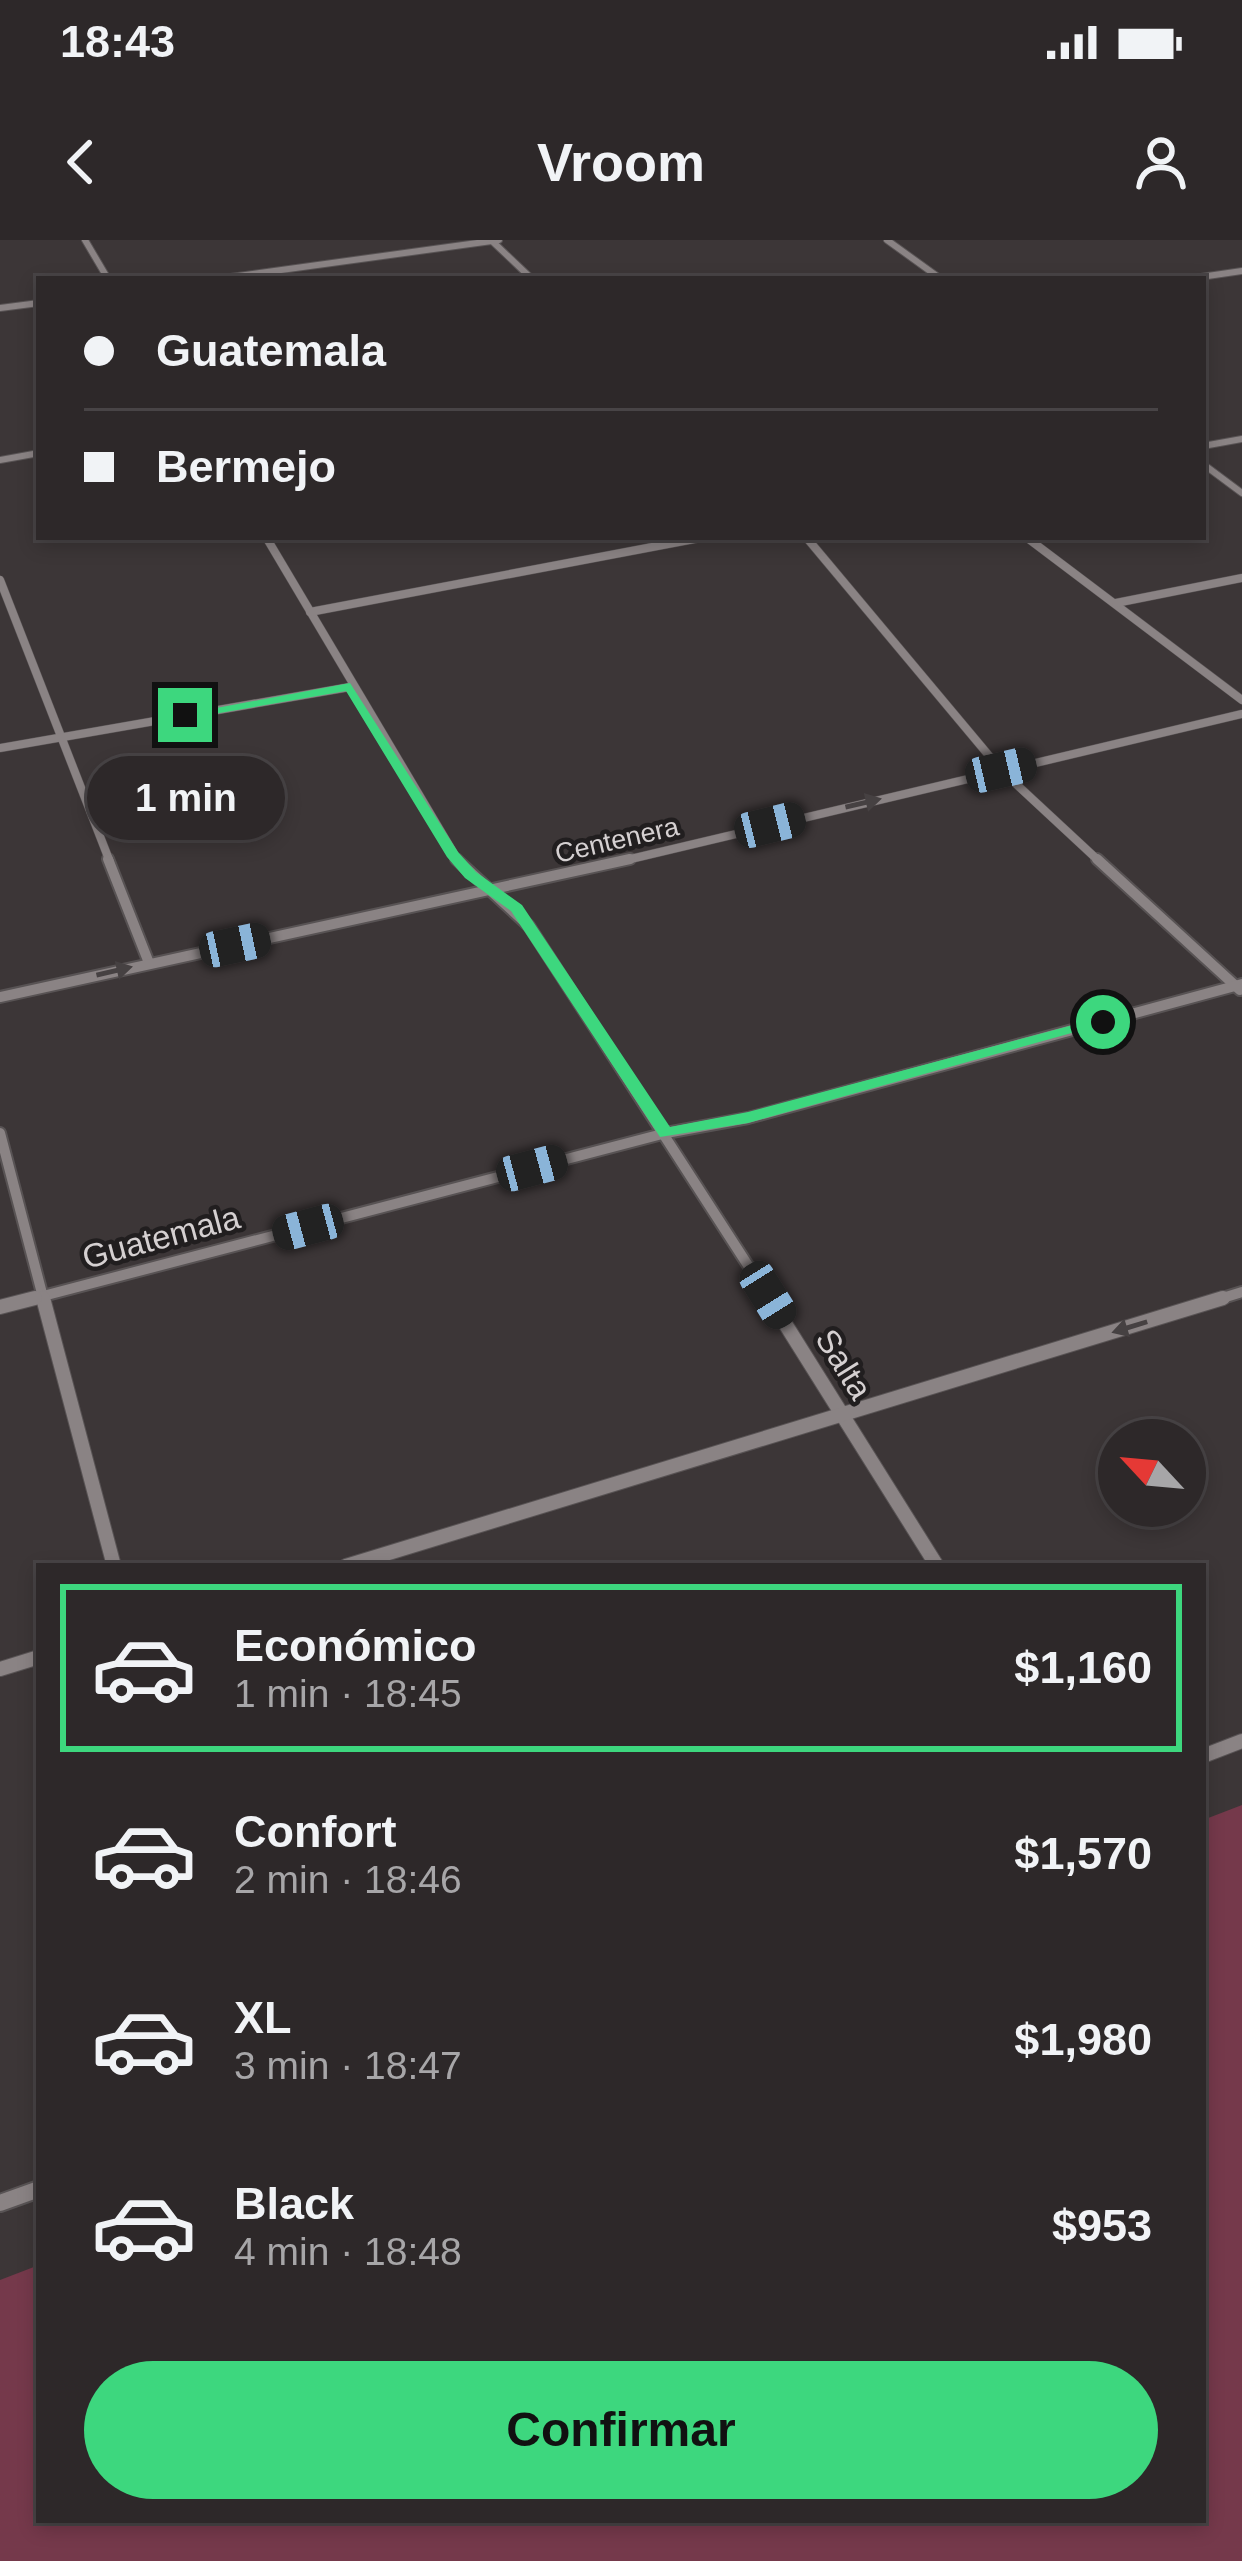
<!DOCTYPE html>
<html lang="es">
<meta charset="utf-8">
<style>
:root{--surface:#2d2829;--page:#393435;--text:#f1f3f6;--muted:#a7a6a8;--line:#484446;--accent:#3dd77e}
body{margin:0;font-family:Arial,sans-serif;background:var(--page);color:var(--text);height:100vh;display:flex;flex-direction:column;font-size:45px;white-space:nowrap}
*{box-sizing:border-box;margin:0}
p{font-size:39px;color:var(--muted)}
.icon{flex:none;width:66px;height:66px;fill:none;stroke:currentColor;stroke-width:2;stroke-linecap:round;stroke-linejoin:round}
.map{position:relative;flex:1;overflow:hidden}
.drawer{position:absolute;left:36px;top:1323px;width:1170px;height:960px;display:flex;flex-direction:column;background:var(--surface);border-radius:0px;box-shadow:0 6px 18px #0003,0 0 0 3px var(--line)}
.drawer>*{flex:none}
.hud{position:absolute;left:36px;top:36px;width:1170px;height:264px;border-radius:0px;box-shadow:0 6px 18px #0003,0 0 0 3px var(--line);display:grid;align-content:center;height:264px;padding:0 48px;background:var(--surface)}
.needle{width:78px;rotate:296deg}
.buttons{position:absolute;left:1098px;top:1179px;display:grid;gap:24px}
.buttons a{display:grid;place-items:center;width:108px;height:108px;border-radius:50%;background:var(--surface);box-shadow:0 6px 18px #0003,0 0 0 3px var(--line);font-size:60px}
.end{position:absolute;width:54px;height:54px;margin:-27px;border:15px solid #3dd77e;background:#111;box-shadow:0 0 0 6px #111}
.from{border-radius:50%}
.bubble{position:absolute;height:84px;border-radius:42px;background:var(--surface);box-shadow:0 6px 18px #0003,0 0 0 3px var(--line);font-size:39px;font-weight:700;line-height:84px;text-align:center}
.car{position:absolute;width:36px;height:72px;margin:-36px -18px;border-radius:15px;box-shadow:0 0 9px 3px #0007;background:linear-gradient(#222 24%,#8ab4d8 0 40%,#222 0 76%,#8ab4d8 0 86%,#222 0)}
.hud b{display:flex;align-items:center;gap:42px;height:114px;font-size:45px}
.hud b+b{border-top:3px solid var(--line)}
.hud i{width:30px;height:30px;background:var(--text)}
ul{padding:21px 0 0;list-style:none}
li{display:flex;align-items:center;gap:36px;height:168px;margin:0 24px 18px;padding:0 24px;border:6px solid transparent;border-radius:0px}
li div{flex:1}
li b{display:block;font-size:45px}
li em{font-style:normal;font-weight:700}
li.active{border-color:var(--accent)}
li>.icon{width:108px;height:108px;stroke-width:1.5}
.button{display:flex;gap:24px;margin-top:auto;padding:24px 48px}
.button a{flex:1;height:138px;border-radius:72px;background:var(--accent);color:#111;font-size:48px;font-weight:700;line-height:138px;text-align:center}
.status{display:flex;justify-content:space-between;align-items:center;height:84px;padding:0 60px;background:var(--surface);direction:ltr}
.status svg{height:33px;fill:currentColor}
header{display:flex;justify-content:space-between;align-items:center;height:156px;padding:0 48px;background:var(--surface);font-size:54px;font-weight:700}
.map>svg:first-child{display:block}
.green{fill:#75394b}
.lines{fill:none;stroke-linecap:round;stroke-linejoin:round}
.street-far4-casing{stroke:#585354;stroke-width:8}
.street-far3-casing{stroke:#585354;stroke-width:9}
.street-far2-casing{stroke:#585354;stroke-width:14}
.street-far1-casing{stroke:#585354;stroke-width:16}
.street-casing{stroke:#585354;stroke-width:20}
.street-far4{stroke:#8a8384;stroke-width:6}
.street-far3{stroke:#8a8384;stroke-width:8}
.street-far2{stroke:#8a8384;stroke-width:10}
.street-far1{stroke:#8a8384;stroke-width:14}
.street{stroke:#8a8384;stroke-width:16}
.oneway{fill:#464142}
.route{fill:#3dd77e}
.labels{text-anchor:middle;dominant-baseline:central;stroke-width:9;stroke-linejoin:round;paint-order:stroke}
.far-street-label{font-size:27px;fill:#d5d0d1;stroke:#211e1f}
.street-label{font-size:33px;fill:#d5d0d1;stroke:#211e1f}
</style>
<div class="status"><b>18:43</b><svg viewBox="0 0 49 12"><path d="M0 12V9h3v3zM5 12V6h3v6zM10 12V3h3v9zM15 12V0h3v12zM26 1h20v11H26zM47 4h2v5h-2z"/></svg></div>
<header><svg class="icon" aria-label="back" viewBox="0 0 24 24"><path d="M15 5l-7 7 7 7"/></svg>Vroom<svg class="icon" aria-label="person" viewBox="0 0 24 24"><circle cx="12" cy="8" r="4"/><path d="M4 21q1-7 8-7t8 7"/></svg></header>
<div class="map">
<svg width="1242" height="2321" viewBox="0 0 1242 2321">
<rect width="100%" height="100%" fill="#3c3637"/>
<!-- green -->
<polygon class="green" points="1242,1565 1242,2321 0,2321 0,2040 39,2025 39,2280 1203,2280 1203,1580"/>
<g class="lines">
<defs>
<g id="street-far4">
<polyline points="85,0 108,39"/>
<polyline points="491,0 532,39"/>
<polyline points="887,0 941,39"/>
<polyline points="216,39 499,0"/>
<polyline points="1187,39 1242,31"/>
<polyline points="0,68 39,63"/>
<polyline points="1203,206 1242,199"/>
<polyline points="0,220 39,213"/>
<polyline points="1203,224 1242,253"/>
</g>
<g id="street-far3">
<polyline points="266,297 459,622"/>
<polyline points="806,297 1001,530 1100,622"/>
<polyline points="1026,297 1242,460"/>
<polyline points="0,340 110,622"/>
<polyline points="1116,363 1242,338"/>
<polyline points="310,372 705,297"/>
<polyline points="0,508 350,447"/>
<polyline points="618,622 1242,474"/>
</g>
<g id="street-far2">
<polyline points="108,619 149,723"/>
<polyline points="456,619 529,686 771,1061"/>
<polyline points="1097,619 1240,750"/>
<polyline points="0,757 630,619"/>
<polyline points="0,893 44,1061"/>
<polyline points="24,1061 666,893 748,878 1242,744"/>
<polyline points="1213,1061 1242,1052"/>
</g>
<g id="street-far1">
<polyline points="43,1058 114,1326"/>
<polyline points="769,1058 937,1326"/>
<polyline points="0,1067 35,1058"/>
<polyline points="346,1326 1223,1058"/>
<polyline points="0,1429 39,1417"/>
<polyline points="1203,1516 1242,1501"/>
</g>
<polyline id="street" points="0,1963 39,1949"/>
</defs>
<!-- street-far4 casing -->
<use href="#street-far4" class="street-far4-casing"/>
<!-- street-far3 casing -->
<use href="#street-far3" class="street-far3-casing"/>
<!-- street-far2 casing -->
<use href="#street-far2" class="street-far2-casing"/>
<!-- street-far1 casing -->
<use href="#street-far1" class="street-far1-casing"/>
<!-- street casing -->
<use href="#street" class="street-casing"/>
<!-- street-far4 -->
<use href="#street-far4" class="street-far4"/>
<!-- street-far3 -->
<use href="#street-far3" class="street-far3"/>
<!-- street-far2 -->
<use href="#street-far2" class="street-far2"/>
<!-- street-far1 -->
<use href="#street-far1" class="street-far1"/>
<!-- street -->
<use href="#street" class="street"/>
</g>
<!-- one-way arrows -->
<defs><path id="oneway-solid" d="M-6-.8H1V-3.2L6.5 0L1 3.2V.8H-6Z" transform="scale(3)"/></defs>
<g class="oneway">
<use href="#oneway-solid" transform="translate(863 563) rotate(-13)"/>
<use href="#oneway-solid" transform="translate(114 731) rotate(-13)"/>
<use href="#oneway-solid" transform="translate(1130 1087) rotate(163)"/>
</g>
<!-- route -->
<polygon class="route" points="350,443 458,612 476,632 522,665 670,887 748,872 1103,777 1111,782 748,883 660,897 511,671 465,638 447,617 346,451 185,479 179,475"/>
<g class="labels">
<!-- far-street labels -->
<g class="far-street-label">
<text transform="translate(617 600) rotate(-13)">Centenera</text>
</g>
<!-- street labels -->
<g class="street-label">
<text transform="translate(161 997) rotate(-15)">Guatemala</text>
<text transform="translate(844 1124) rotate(58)">Salta</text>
</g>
</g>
</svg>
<div class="buttons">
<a><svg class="needle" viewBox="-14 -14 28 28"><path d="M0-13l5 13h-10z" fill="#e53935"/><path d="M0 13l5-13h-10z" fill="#a7a6a8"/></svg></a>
</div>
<i class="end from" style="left:1103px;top:782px"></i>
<i class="end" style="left:185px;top:475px"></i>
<div class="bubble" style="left:87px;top:516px;width:198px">1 min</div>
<i class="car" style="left:1001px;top:530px;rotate:77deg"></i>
<i class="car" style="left:770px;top:585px;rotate:76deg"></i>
<i class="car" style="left:235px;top:705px;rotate:78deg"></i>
<i class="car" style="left:532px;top:928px;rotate:75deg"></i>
<i class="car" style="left:308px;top:987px;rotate:255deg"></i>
<i class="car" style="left:768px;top:1055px;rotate:148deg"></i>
<div class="hud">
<b><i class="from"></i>Guatemala</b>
<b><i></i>Bermejo</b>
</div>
<section class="drawer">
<ul>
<li class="active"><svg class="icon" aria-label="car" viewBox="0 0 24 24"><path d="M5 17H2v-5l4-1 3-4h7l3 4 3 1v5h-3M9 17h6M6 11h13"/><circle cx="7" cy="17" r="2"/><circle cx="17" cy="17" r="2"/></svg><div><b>Económico</b><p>1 min · 18:45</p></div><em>$1,160</em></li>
<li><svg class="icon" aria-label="car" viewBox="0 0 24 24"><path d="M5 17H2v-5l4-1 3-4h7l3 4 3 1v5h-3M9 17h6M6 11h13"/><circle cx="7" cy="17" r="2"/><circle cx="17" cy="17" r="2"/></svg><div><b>Confort</b><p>2 min · 18:46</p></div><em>$1,570</em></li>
<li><svg class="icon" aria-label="car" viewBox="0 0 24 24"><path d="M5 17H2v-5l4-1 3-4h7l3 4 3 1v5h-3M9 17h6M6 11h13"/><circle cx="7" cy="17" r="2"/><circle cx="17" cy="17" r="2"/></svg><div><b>XL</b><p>3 min · 18:47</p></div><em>$1,980</em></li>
<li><svg class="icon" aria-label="car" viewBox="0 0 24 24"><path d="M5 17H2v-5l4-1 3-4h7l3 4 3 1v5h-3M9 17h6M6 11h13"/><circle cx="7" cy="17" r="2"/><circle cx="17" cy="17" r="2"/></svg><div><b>Black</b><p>4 min · 18:48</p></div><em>$953</em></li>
</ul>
<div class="button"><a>Confirmar</a></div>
</section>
</div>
